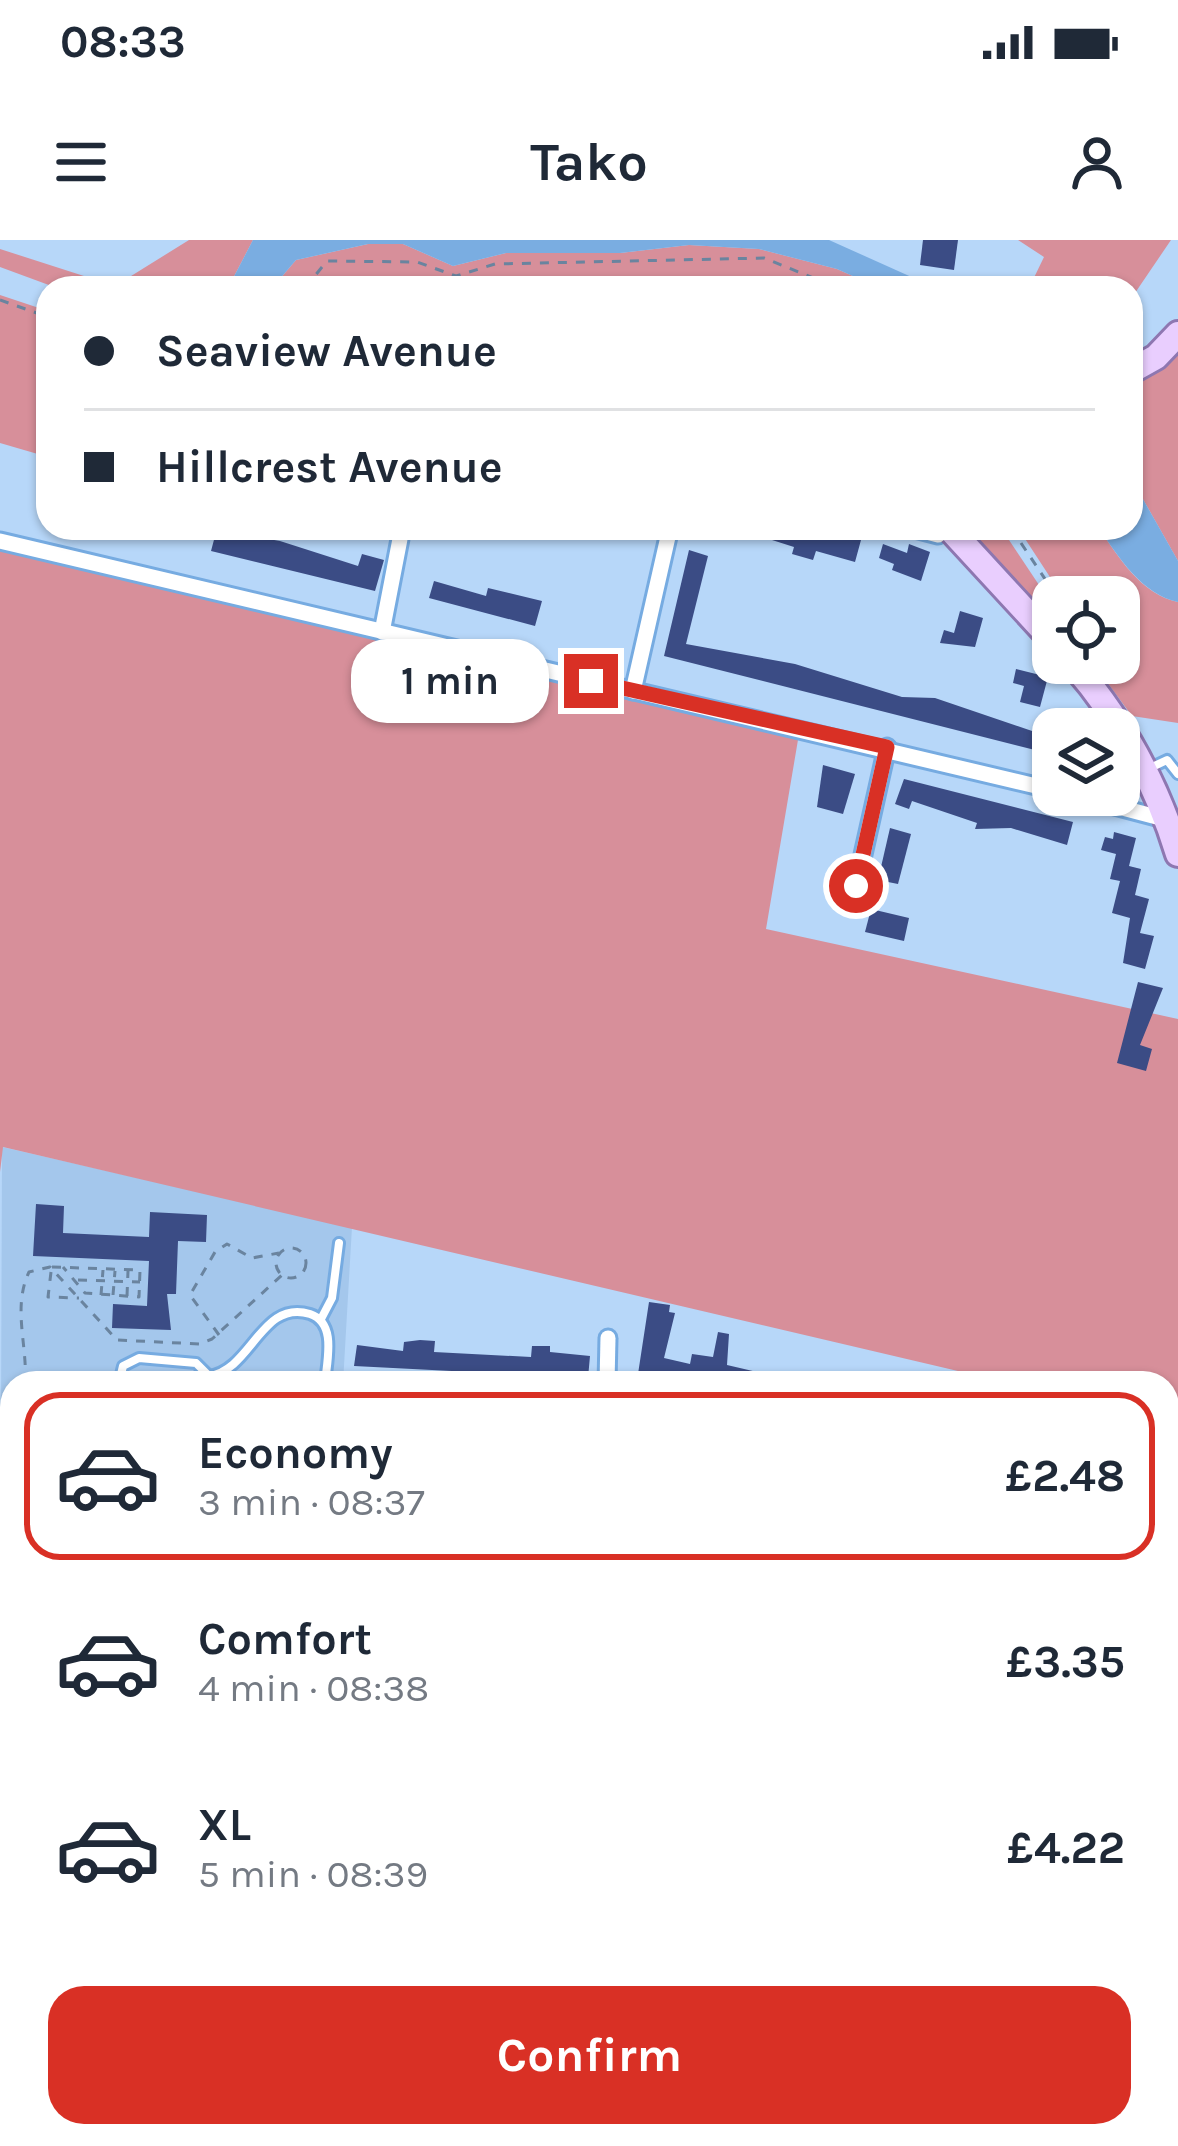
<!DOCTYPE html>
<meta charset="utf-8">
<style>
:root{--surface:#fff;--page:#f2f2f3;--text:#1f2937;--muted:#747a83;--line:#e0e1e3;--accent:#d93025}
body{margin:0;font-family:Karla,sans-serif;background:var(--page);color:var(--text);height:100vh;display:flex;flex-direction:column;font-size:45px;white-space:nowrap}
*{box-sizing:border-box;margin:0}
p{font-size:39px;color:var(--muted)}
.icon{flex:none;width:66px;height:66px;fill:none;stroke:currentColor;stroke-width:2;stroke-linecap:round;stroke-linejoin:round}
.map{position:relative;flex:1;overflow:hidden}
.details{position:absolute;left:0px;top:1131px;width:1179px;height:777px;display:flex;flex-direction:column;background:var(--surface);border-radius:36px 36px 0 0;box-shadow:0 3px 9px #0004}
.details>*{flex:none}
.hud{position:absolute;left:36px;top:36px;width:1107px;height:264px;border-radius:36px;box-shadow:0 3px 9px #0004;display:grid;align-content:center;height:264px;padding:0 48px;background:var(--surface)}
.tools{position:absolute;left:1032px;top:336px;display:grid;gap:24px}
.tools a{display:grid;place-items:center;width:108px;height:108px;border-radius:24px;background:var(--surface);box-shadow:0 3px 9px #0004;font-size:60px}
.end{position:absolute;width:54px;height:54px;margin:-27px;border:15px solid #d93025;background:#fff;box-shadow:0 0 0 6px #fff}
.from{border-radius:50%}
.bubble{position:absolute;height:84px;border-radius:36px;background:var(--surface);box-shadow:0 3px 9px #0004;font-size:39px;font-weight:700;line-height:84px;text-align:center}
.hud b{display:flex;align-items:center;gap:42px;height:114px;font-size:45px}
.hud b+b{border-top:3px solid var(--line)}
.hud i{width:30px;height:30px;background:var(--text)}
ul{padding:21px 0 0;list-style:none}
li{display:flex;align-items:center;gap:36px;height:168px;margin:0 24px 18px;padding:0 24px;border:6px solid transparent;border-radius:36px}
li div{flex:1}
li b{display:block;font-size:45px}
li em{font-style:normal;font-weight:700}
li.active{border-color:var(--accent)}
li>.icon{width:108px;height:108px;stroke-width:1.5}
.button{display:flex;gap:24px;margin-top:auto;padding:24px 48px}
.button a{flex:1;height:138px;border-radius:36px;background:var(--accent);color:#fff;font-size:48px;font-weight:700;line-height:138px;text-align:center}
.status{display:flex;justify-content:space-between;align-items:center;height:84px;padding:0 60px;background:var(--surface);direction:ltr}
.status svg{height:33px;fill:currentColor}
header{display:flex;justify-content:space-between;align-items:center;height:156px;padding:0 48px;background:var(--surface);font-size:54px;font-weight:700}
.map>svg:first-child{display:block}
.built{fill:#a4c7ec}
.green{fill:#d78f9a}
.water{fill:#7aade1}
.building{fill:#3b4c85}
.lines{fill:none;stroke-linecap:round;stroke-linejoin:round}
.lane-casing{stroke:#76abe1;stroke-width:14}
.street-casing{stroke:#76abe1;stroke-width:21}
.secondary-casing{stroke:#76abe1;stroke-width:27}
.primary-casing{stroke:#8e77b1;stroke-width:30}
.path{stroke:#6a849f;stroke-width:3;stroke-dasharray:9 9;stroke-linecap:butt}
.lane{stroke:#fff;stroke-width:8}
.street{stroke:#fff;stroke-width:15}
.secondary{stroke:#f4e6fe;stroke-width:21}
.primary{stroke:#e9cefe;stroke-width:24}
.route{stroke:#d93025;stroke-width:15}
</style>
<div class="status"><b>08:33</b><svg viewBox="0 0 49 12"><path d="M0 12V9h3v3zM5 12V6h3v6zM10 12V3h3v9zM15 12V0h3v12zM26 1h20v11H26zM47 4h2v5h-2z"/></svg></div>
<header><svg class="icon" aria-label="menu" viewBox="0 0 24 24"><path d="M4 6h16M4 12h16M4 18h16"/></svg>Tako<svg class="icon" aria-label="person" viewBox="0 0 24 24"><circle cx="12" cy="8" r="4"/><path d="M4 21q1-7 8-7t8 7"/></svg></header>
<div class="map">
<svg width="1178" height="1906" viewBox="0 0 1178 1906">
<rect width="100%" height="100%" fill="#b7d7f9"/>
<!-- built -->
<polygon class="built" points="2,907 352,987 343,1143 12,1143 12,1461 0,1464"/>
<!-- green -->
<g class="green">
<polygon points="189,0 253,0 228,48 57,48 0,27 0,9 115,46"/>
<polygon points="1018,0 1171,0 1135,53 1143,84 1131,111 1131,48 1029,48 1044,17"/>
<path d="M368,4H403L453,26L506,13H620L689,5L759,9L837,29L880,48C845,48 770,39 742,48H272L296,20Z"/>
<polygon points="0,55 48,71 48,217 0,203"/>
<polygon points="1178,101 1178,321 1131,238 1131,143"/>
<polygon points="969,288 1001,288 1053,366 1053,383"/>
<path d="M1018,288H1099C1118,317 1142,355 1178,362V483L1132,476L1098,430L1095,423H1119V357H1063Z"/>
<polygon points="0,301 800,488 766,689 1178,779 1178,1184 1167,1181 1167,1143 1009,1143 3,907 0,932"/>
</g>
<!-- water -->
<g class="water">
<polygon points="253,0 829,0 936,48 880,48 837,29 759,9 689,5 620,13 506,13 453,26 403,4 368,4 296,20 272,48 228,48"/>
<path d="M1131,238L1178,321V362C1143,355 1118,317 1099,288H1131Z"/>
</g>
<!-- building -->
<g class="building">
<polygon points="923,0 958,0 954,30 920,25"/>
<polygon points="776,288 816,288 861,300 855,322 816,311 813,320 792,314 794,307 772,300"/>
<polygon points="227,292 280,301 358,326 362,314 384,320 375,351 211,311 215,296 225,299"/>
<polygon points="883,304 907,313 909,304 930,312 921,341 892,330 894,324 879,318"/>
<polygon points="689,310 708,316 686,404 795,424 902,457 935,458 1035,492 1038,482 1053,485 1051,514 664,416"/>
<polygon points="434,341 486,356 488,348 542,361 535,386 429,358"/>
<polygon points="960,371 983,378 975,407 940,403 944,390 954,393"/>
<polygon points="1016,429 1048,437 1040,467 1020,462 1024,446 1013,443"/>
<polygon points="823,525 855,534 843,574 817,567"/>
<polygon points="904,539 1073,582 1067,605 1011,588 975,589 977,583 912,561 909,569 895,564"/>
<polygon points="890,588 911,594 898,644 878,640"/>
<polygon points="1114,592 1136,598 1129,626 1141,629 1135,655 1149,659 1140,693 1154,696 1145,729 1123,723 1130,678 1112,673 1120,641 1110,639 1116,614 1101,610 1105,597 1113,599"/>
<polygon points="871,669 909,678 904,701 865,692"/>
<polygon points="1138,742 1163,748 1140,805 1152,809 1146,831 1117,823"/>
<polygon points="36,964 64,966 63,993 149,997 150,972 207,975 206,1002 178,1001 176,1054 167,1054 171,1090 112,1088 113,1064 147,1066 149,1021 33,1016"/>
<polygon points="649,1062 670,1065 669,1072 675,1073 664,1118 690,1124 692,1114 713,1117 718,1092 729,1094 727,1125 757,1132 754,1143 642,1143 643,1135 638,1134"/>
<polygon points="420,1100 435,1101 434,1112 531,1117 532,1106 550,1106 550,1112 590,1116 588,1138 354,1126 357,1105 403,1111 404,1102"/>
</g>
<g class="lines">
<defs>
<g id="lane">
<polyline points="1148,529 1167,520 1178,534"/>
<polyline points="321,1079 332,1058 339,1003"/>
<polyline points="46,1143 47,1138"/>
<polyline points="119,1143 123,1126 139,1118 196,1123 209,1136"/>
<path d="M209,1143V1136C252,1130 261,1059 310,1074C337,1083 327,1120 325,1143"/>
<polyline points="230,1896 230,1906"/>
<polyline points="1148,1906 1151,1896"/>
</g>
<g id="street">
<polyline points="911,288 938,295 946,288"/>
<polyline points="0,301 1053,550"/>
<polyline points="382,392 400,299"/>
<polyline points="633,451 670,288"/>
<polyline points="1073,555 1168,580"/>
<polyline points="856,646 887,507"/>
<polyline points="607,1143 608,1098"/>
<polyline points="1167,1645 1178,1648"/>
<polyline points="0,1666 12,1665"/>
<polyline points="1167,1805 1178,1778"/>
<polyline points="0,1857 12,1857"/>
<polyline points="118,1896 118,1906"/>
<polyline points="315,1896 315,1906"/>
<polyline points="799,1901 800,1896"/>
<polyline points="480,1906 480,1896"/>
<polyline points="634,1906 634,1896"/>
</g>
<polyline id="secondary" points="0,1484 12,1481"/>
<g id="primary">
<polyline points="1131,131 1156,117 1178,94"/>
<polyline points="949,288 1053,401"/>
<path d="M1072,423C1122,480 1156,542 1178,614"/>
<polyline points="1167,1503 1178,1471"/>
<polyline points="1045,1906 1046,1896"/>
</g>
</defs>
<!-- lane casing -->
<use href="#lane" class="lane-casing"/>
<!-- street casing -->
<use href="#street" class="street-casing"/>
<!-- secondary casing -->
<use href="#secondary" class="secondary-casing"/>
<!-- primary casing -->
<use href="#primary" class="primary-casing"/>
<!-- path -->
<g class="path">
<polyline points="305,48 327,21 417,22 456,36 495,24 764,18 838,48"/>
<polyline points="0,60 48,77"/>
<polyline points="1011,288 1057,357"/>
<circle cx="291" cy="1023" r="15"/>
<polyline points="52,1027 140,1030 139,1057 85,1053 63,1027"/>
<polyline points="51,1032 48,1057 79,1058"/>
<polyline points="78,1040 140,1042"/>
<polyline points="101,1055 103,1030"/>
<polyline points="113,1055 115,1031"/>
<polyline points="127,1056 128,1031"/>
<polyline points="219,1095 190,1055 215,1012 227,1004 252,1018 279,1013"/>
<path d="M25,1143C28,1106 12,1068 29,1032L50,1027L117,1100L199,1104L212,1099L282,1035"/>
<polyline points="12,1246 8,1263 12,1283"/>
</g>
<!-- lane -->
<use href="#lane" class="lane"/>
<!-- street -->
<use href="#street" class="street"/>
<!-- secondary -->
<use href="#secondary" class="secondary"/>
<!-- primary -->
<use href="#primary" class="primary"/>
</g>
<g class="lines">
<!-- route -->
<polyline class="route" points="591,441 887,507 856,646"/>
</g>
</svg>
<div class="tools">
<a><svg class="icon" aria-label="locate" viewBox="0 0 24 24"><circle cx="12" cy="12" r="6"/><path d="M12 2v4M12 18v4M2 12h4M18 12h4"/></svg></a>
<a><svg class="icon" aria-label="layers" viewBox="0 0 24 24"><path d="M12 4l9 5-9 5-9-5zM3 14l9 5 9-5"/></svg></a>
</div>
<i class="end from" style="left:856px;top:646px"></i>
<i class="end" style="left:591px;top:441px"></i>
<div class="bubble" style="left:351px;top:399px;width:198px">1 min</div>
<div class="hud">
<b><i class="from"></i>Seaview Avenue</b>
<b><i></i>Hillcrest Avenue</b>
</div>
<section class="details">
<ul>
<li class="active"><svg class="icon" aria-label="car" viewBox="0 0 24 24"><path d="M5 17H2v-5l4-1 3-4h7l3 4 3 1v5h-3M9 17h6M6 11h13"/><circle cx="7" cy="17" r="2"/><circle cx="17" cy="17" r="2"/></svg><div><b>Economy</b><p>3 min · 08:37</p></div><em>£2.48</em></li>
<li><svg class="icon" aria-label="car" viewBox="0 0 24 24"><path d="M5 17H2v-5l4-1 3-4h7l3 4 3 1v5h-3M9 17h6M6 11h13"/><circle cx="7" cy="17" r="2"/><circle cx="17" cy="17" r="2"/></svg><div><b>Comfort</b><p>4 min · 08:38</p></div><em>£3.35</em></li>
<li><svg class="icon" aria-label="car" viewBox="0 0 24 24"><path d="M5 17H2v-5l4-1 3-4h7l3 4 3 1v5h-3M9 17h6M6 11h13"/><circle cx="7" cy="17" r="2"/><circle cx="17" cy="17" r="2"/></svg><div><b>XL</b><p>5 min · 08:39</p></div><em>£4.22</em></li>
</ul>
<div class="button"><a>Confirm</a></div>
</section>
</div>
